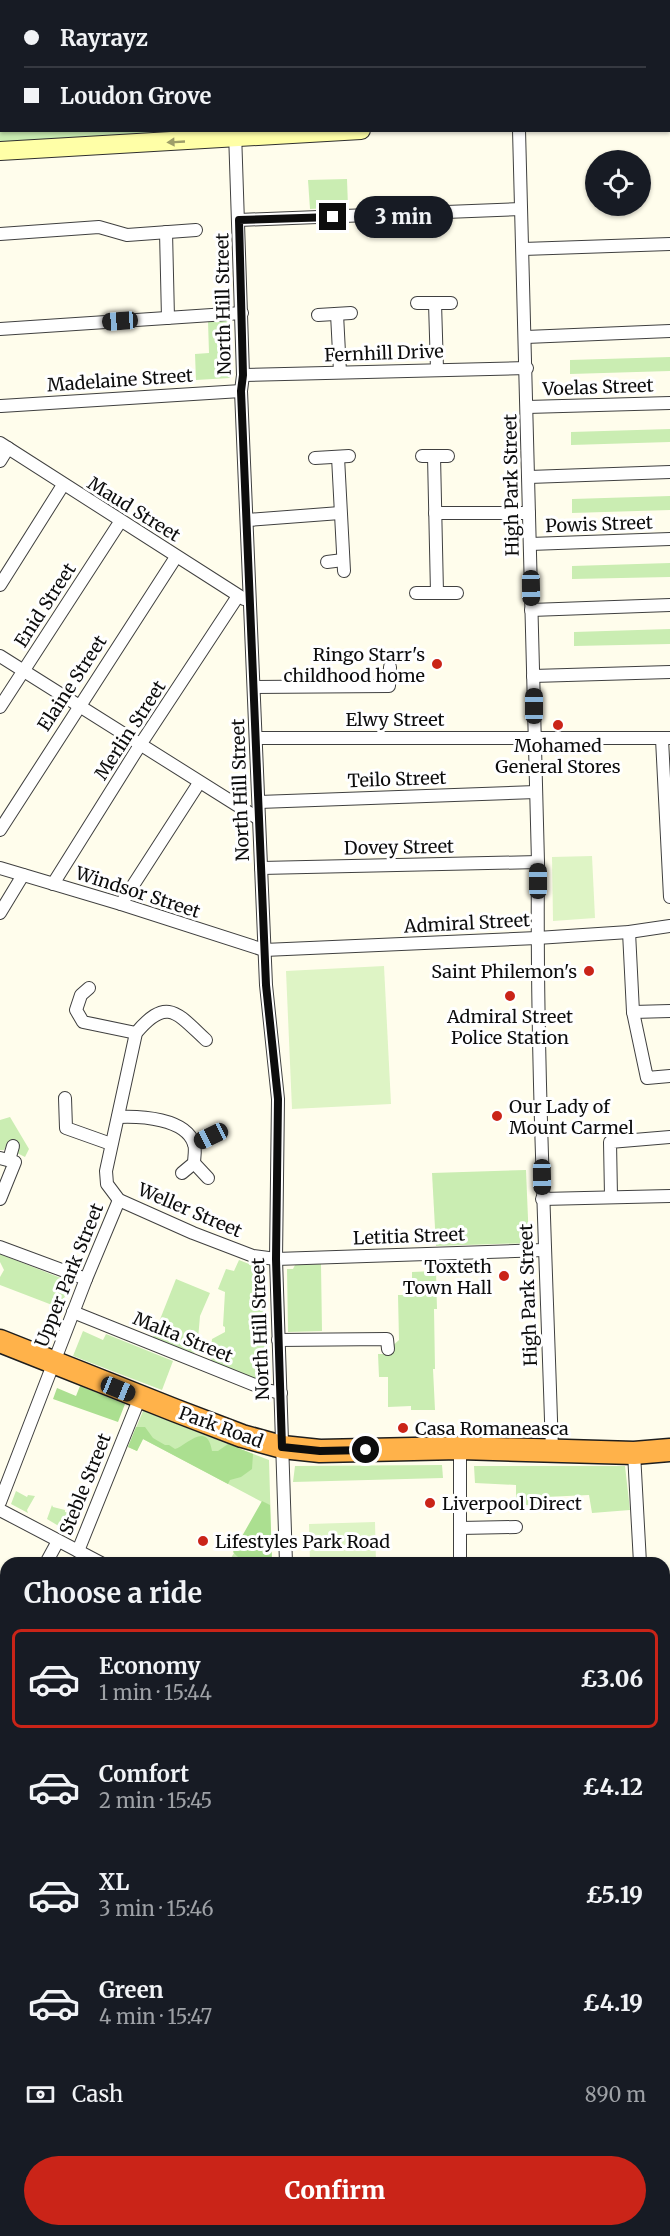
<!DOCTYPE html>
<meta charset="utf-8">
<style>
:root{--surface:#171b24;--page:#20242c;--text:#f1f3f6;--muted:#9ea1a6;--line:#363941;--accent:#ca2418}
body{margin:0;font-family:Merriweather,serif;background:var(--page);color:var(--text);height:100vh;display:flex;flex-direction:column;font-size:22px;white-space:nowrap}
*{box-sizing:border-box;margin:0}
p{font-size:20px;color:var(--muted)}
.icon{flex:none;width:33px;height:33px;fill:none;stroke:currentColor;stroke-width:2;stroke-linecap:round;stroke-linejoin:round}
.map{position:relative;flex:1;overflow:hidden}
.details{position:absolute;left:0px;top:1557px;width:670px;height:680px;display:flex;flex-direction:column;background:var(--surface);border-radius:18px 18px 0 0;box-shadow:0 2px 4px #0004}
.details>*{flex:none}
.guide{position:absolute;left:0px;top:0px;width:670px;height:132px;box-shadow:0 2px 4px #0004;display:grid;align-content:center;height:132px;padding:0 24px;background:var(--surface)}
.buttons{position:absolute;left:585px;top:150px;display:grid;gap:12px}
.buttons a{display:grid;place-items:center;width:66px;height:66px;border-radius:50%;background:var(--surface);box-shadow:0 2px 4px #0004;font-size:30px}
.end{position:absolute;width:27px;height:27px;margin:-14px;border:8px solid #0d0d0d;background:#fff;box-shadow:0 0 0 3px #fff}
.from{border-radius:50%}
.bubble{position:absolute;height:42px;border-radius:21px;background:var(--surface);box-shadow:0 2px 4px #0004;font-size:20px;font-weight:800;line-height:42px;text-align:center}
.car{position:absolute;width:18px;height:36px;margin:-18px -9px;border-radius:8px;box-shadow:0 0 4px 2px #0007;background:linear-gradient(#222 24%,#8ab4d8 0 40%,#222 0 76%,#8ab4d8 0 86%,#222 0)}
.guide b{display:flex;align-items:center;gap:21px;height:57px;font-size:22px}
.guide b+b{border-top:2px solid var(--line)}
.guide i{width:15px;height:15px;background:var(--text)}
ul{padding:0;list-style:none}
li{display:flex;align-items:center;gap:18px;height:99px;margin:0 12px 9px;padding:0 12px;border:3px solid transparent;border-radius:9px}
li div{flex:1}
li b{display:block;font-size:22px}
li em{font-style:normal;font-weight:800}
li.current{border-color:var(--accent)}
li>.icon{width:54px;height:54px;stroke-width:1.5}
h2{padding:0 24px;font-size:27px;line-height:72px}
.pay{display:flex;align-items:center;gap:15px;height:66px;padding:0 24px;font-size:22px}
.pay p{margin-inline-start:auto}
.button{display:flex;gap:12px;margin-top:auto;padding:12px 24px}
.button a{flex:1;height:69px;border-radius:36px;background:var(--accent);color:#fff;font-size:24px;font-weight:800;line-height:69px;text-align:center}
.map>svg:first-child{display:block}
.green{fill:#caedb2}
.forest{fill:#abdf90}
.pitch{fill:#def4c5}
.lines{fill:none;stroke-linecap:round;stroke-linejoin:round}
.street-casing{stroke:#404040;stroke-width:14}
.secondary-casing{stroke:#2f2f2f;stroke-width:20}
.highway-casing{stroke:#1e1e1e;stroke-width:25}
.street{stroke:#fff;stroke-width:12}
.secondary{stroke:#ffffa7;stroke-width:18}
.highway{stroke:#ffb24a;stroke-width:22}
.oneway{fill:#9e9e69}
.route{stroke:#0d0d0d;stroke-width:8}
.poi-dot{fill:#ca2418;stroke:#fff;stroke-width:2}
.labels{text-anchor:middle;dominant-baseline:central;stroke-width:6;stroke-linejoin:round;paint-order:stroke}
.street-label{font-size:18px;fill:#0d0d0d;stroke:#fff}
.poi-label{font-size:18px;fill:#0d0d0d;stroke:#fff;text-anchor:start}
</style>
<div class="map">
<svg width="670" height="2236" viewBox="0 0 670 2236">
<rect width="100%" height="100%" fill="#fffdec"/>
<!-- green -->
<g class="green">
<polygon points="0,113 2,130 361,131 0,151"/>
<polygon points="347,179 348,207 310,209 308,180"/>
<polygon points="228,319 230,378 196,380 195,354 209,353 208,321"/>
<polygon points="670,357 670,371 570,374 570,360"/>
<polygon points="670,429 670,442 571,445 571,432"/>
<polygon points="670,496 670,510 572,513 572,499"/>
<polygon points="670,563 670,577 572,579 572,566"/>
<polygon points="670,629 670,644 574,646 574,632"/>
<polygon points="10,1117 29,1149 25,1157 17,1153 18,1144 8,1142 4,1150 0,1150 0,1120"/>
<polygon points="526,1170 529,1243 436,1246 432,1173"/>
<polygon points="0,1254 71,1282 60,1308 0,1285 0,1277 4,1270 0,1262"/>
<polygon points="239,1260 264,1270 267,1377 261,1381 213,1362 210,1358 212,1339 225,1332 225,1327 223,1326 225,1292 218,1289 226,1269 234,1271"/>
<polygon points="321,1264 322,1331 288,1332 287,1269 293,1269 295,1265"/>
<polygon points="436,1271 437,1309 434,1309 435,1369 433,1369 435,1410 411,1410 411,1406 388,1407 388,1377 379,1377 378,1354 389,1354 388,1350 399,1340 398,1295 412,1295 412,1272"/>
<polygon points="176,1279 210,1293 200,1316 197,1351 193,1353 153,1337"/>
<polygon points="83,1331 103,1340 106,1334 173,1361 162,1390 73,1356"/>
<polygon points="143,1411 269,1460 272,1563 228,1563 264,1503 143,1439 137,1451 128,1447"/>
<polygon points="442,1465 443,1478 293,1482 295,1466"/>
<polygon points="474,1466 625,1466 630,1510 592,1513 589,1495 545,1497 545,1505 516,1505 516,1485 475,1483"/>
<polygon points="16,1491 27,1497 28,1495 35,1496 27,1510 28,1513 11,1504"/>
<polygon points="52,1505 53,1507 65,1510 65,1512 74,1513 67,1531 47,1519"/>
</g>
<!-- forest -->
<g class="forest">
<polygon points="80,1386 125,1404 118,1422 53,1399 57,1388 76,1396"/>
<path d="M136,1427H145L153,1438L165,1445H169L175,1449C186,1446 207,1420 212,1451H218L228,1444L253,1454L252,1469L241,1477L230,1480L228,1484L143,1439L137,1451L128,1447Z"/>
<path d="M262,1501L270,1505L272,1562C255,1562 245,1566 233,1552Z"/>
</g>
<!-- pitch -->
<g class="pitch">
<polygon points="592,856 595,918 553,921 552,857"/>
<polygon points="384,966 391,1104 292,1109 286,971"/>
<polygon points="375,1522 376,1563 310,1563 309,1524"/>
</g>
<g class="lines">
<defs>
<g id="street">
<polyline points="33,0 35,2"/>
<polyline points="508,0 510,2"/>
<polyline points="197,2 198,0"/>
<polyline points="293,2 294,0"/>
<polyline points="381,2 382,0"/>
<polyline points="472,2 473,0"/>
<polyline points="577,2 578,0"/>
<path d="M519,130L538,862C536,1058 546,1255 552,1451"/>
<polyline points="235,132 243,375 241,391 266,985 278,1099 276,1259 286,1563"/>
<polyline points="239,220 521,209"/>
<polyline points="166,232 168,318"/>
<polyline points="0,234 99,227 127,235 196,230"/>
<polyline points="523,249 670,244"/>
<polyline points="417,303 451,303"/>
<polyline points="435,303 437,369"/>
<polyline points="337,314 340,372"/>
<polyline points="318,315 351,313"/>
<polyline points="0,329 242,313"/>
<polyline points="526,337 670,331"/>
<polyline points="243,375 527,368"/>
<polyline points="1,406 241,391"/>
<polyline points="527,407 670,403"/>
<polyline points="0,443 244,599"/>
<polyline points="422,456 448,456"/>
<polyline points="434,456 437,593"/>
<polyline points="338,457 344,571"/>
<polyline points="315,458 349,456"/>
<polyline points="0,461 8,448"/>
<polyline points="529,477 670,472"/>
<polyline points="435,513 529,513"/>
<polyline points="248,520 340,513"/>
<polyline points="530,544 670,539"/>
<polyline points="327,562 343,560"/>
<polyline points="0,585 63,485"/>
<polyline points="416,593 457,593"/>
<polyline points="531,610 670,605"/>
<polyline points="0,656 259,819"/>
<polyline points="533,676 670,672"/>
<polyline points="254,687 389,686 390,667"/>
<polyline points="0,707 120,522"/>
<polyline points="256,738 670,738"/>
<polyline points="662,739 670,897"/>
<polyline points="259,802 536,792"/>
<polyline points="0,830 176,557"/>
<polyline points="0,868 121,904 264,950 537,938 629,932 670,926"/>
<polyline points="261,868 538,862"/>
<polyline points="53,884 140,745 238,596"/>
<polyline points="121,904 199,783"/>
<polyline points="0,913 23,875"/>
<polyline points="629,932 633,1012 647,1078 670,1076"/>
<polyline points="89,988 81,995 76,1010 83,1022 136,1033"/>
<polyline points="633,1012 670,1011"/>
<path d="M206,1040C177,1013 167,996 136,1033L106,1171L107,1184L119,1200L193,1233L253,1256L276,1259L544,1250"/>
<polyline points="65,1098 66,1128 111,1144"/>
<path d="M118,1117C140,1116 186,1118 194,1144C196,1149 194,1158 194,1163L182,1173"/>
<polyline points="194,1144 211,1136"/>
<polyline points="0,1158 15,1162 0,1199"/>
<polyline points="9,1160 13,1146"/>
<polyline points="194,1163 208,1178"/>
<polyline points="611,1196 610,1142 670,1137"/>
<polyline points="542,1199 670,1196"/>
<polyline points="0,1247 86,1279"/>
<polyline points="73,1312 267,1390 281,1393"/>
<polyline points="278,1340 387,1339 388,1349"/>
<polyline points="460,1448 460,1563"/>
<polyline points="634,1453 640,1563"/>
<polyline points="0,1502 86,1279 119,1200"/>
<polyline points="0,1510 101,1563"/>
<polyline points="460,1528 516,1527"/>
<polyline points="78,1551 140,1397"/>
<polyline points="46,1563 58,1541"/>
<polyline points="0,1647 6,1636"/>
<polyline points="0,1656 6,1660"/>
<polyline points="664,1677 670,1677"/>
<polyline points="0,1746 6,1750"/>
<polyline points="0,1809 6,1793"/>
<polyline points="664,1907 670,1907"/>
<polyline points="0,1995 6,1981"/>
<polyline points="664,2141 670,2141"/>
<polyline points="0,2154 6,2143"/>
<polyline points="664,2205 670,2205"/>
<polyline points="458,2230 458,2236"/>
<polyline points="664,2230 664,2236"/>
<polyline points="131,2236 134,2230"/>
<polyline points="258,2236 261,2230"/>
<polyline points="305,2236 305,2230"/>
<polyline points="360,2236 360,2230"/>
</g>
<g id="secondary">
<polyline points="669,72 670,72"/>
<polyline points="0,113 2,113"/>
<polyline points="669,115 670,115"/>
<polyline points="0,151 361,130"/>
</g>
<polyline id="highway" points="0,1341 174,1410 242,1436 282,1447 320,1451 460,1448 634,1453 670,1450"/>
</defs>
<!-- street casing -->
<use href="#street" class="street-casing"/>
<!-- secondary casing -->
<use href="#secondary" class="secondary-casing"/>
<!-- highway casing -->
<use href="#highway" class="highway-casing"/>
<!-- street -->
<use href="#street" class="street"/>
<!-- secondary -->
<use href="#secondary" class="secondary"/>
<!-- highway -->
<use href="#highway" class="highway"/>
</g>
<!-- one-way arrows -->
<defs><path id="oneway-solid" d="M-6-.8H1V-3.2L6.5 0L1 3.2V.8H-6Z" transform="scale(1.5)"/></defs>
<use class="oneway" href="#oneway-solid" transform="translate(176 142) rotate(177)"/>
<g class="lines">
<!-- route -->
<polyline class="route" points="333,217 239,220 243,375 241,391 266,985 278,1099 276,1259 282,1447 320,1451 366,1450"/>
</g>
<!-- markers -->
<g class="poi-dot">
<circle cx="437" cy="664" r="6"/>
<circle cx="558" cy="725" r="6"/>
<circle cx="589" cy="971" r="6"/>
<circle cx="510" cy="996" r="6"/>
<circle cx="497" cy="1116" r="6"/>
<circle cx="504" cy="1276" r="6"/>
<circle cx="403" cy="1428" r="6"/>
<circle cx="430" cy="1503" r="6"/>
<circle cx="203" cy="1541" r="6"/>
</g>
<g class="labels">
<!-- street labels -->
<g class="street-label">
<text transform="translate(223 304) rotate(-91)">North Hill Street</text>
<text transform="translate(384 353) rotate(-2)">Fernhill Drive</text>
<text transform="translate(120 380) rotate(-4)">Madelaine Street</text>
<text transform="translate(598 387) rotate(-2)">Voelas Street</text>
<text transform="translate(511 485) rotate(-91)">High Park Street</text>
<text transform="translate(134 509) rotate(32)">Maud Street</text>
<text transform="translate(599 524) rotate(-2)">Powis Street</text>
<text transform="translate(45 605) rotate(-57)">Enid Street</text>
<text transform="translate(72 683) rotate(-57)">Elaine Street</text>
<text x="395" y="719">Elwy Street</text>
<text transform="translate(130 730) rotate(-57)">Merlin Street</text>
<text transform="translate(397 779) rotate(-2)">Teilo Street</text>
<text transform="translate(240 790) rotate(-92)">North Hill Street</text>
<text transform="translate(399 847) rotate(-1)">Dovey Street</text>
<text transform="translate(138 892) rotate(18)">Windsor Street</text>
<text transform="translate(467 923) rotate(-3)">Admiral Street</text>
<text transform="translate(190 1210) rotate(23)">Weller Street</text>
<text transform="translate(409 1236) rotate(-2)">Letitia Street</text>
<text transform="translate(69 1275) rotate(-68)">Upper Park Street</text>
<text transform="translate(528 1295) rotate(-92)">High Park Street</text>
<text transform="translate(260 1329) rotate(-92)">North Hill Street</text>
<text transform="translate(183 1337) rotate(22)">Malta Street</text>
<text transform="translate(221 1427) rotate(20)">Park Road</text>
<text transform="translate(85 1484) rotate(-68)">Steble Street</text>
</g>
<!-- poi labels -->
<g class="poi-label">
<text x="425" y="654" text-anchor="end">Ringo Starr's<tspan x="425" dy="21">childhood home</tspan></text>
<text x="558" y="745" text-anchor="middle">Mohamed<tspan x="558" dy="21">General Stores</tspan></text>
<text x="577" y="971" text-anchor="end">Saint Philemon's</text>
<text x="510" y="1016" text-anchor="middle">Admiral Street<tspan x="510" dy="21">Police Station</tspan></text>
<text x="509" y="1106">Our Lady of<tspan x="509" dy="21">Mount Carmel</tspan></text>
<text x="492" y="1266" text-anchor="end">Toxteth<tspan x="492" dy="21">Town Hall</tspan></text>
<text x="415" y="1428">Casa Romaneasca</text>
<text x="442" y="1503">Liverpool Direct</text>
<text x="215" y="1541">Lifestyles Park Road</text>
</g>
</g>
</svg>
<div class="buttons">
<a><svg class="icon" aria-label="locate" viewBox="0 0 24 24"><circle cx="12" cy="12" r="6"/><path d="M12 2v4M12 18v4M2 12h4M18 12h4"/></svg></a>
</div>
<i class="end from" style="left:366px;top:1450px"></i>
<i class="end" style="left:333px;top:217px"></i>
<div class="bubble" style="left:354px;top:196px;width:99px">3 min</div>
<i class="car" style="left:120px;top:321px;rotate:266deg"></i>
<i class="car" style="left:531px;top:588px;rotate:179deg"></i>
<i class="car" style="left:534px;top:706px;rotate:0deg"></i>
<i class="car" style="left:538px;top:881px;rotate:0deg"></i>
<i class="car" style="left:211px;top:1136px;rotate:244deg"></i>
<i class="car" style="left:542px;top:1177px;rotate:179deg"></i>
<i class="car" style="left:118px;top:1389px;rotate:112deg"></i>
<div class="guide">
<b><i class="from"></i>Rayrayz</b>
<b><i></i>Loudon Grove</b>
</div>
<section class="details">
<h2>Choose a ride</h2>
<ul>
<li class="current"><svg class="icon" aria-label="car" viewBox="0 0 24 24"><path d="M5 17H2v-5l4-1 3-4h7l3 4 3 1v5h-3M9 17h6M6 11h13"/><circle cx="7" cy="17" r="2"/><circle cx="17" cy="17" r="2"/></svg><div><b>Economy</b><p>1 min · 15:44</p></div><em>£3.06</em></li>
<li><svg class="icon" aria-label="car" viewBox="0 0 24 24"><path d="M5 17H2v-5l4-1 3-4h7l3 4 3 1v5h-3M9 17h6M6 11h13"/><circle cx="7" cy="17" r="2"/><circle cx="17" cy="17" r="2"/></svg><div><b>Comfort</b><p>2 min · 15:45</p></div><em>£4.12</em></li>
<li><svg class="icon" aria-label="car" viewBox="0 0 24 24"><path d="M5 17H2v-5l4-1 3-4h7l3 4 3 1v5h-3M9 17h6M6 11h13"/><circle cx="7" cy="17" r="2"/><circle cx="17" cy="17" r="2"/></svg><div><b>XL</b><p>3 min · 15:46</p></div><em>£5.19</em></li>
<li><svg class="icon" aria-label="car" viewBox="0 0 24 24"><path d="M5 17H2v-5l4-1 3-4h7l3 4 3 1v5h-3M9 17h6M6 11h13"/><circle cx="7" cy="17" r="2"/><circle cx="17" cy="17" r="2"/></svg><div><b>Green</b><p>4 min · 15:47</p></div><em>£4.19</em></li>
</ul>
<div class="pay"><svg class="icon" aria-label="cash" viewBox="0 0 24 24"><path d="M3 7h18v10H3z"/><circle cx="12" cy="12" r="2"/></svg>Cash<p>890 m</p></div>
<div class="button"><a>Confirm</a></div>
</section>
</div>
